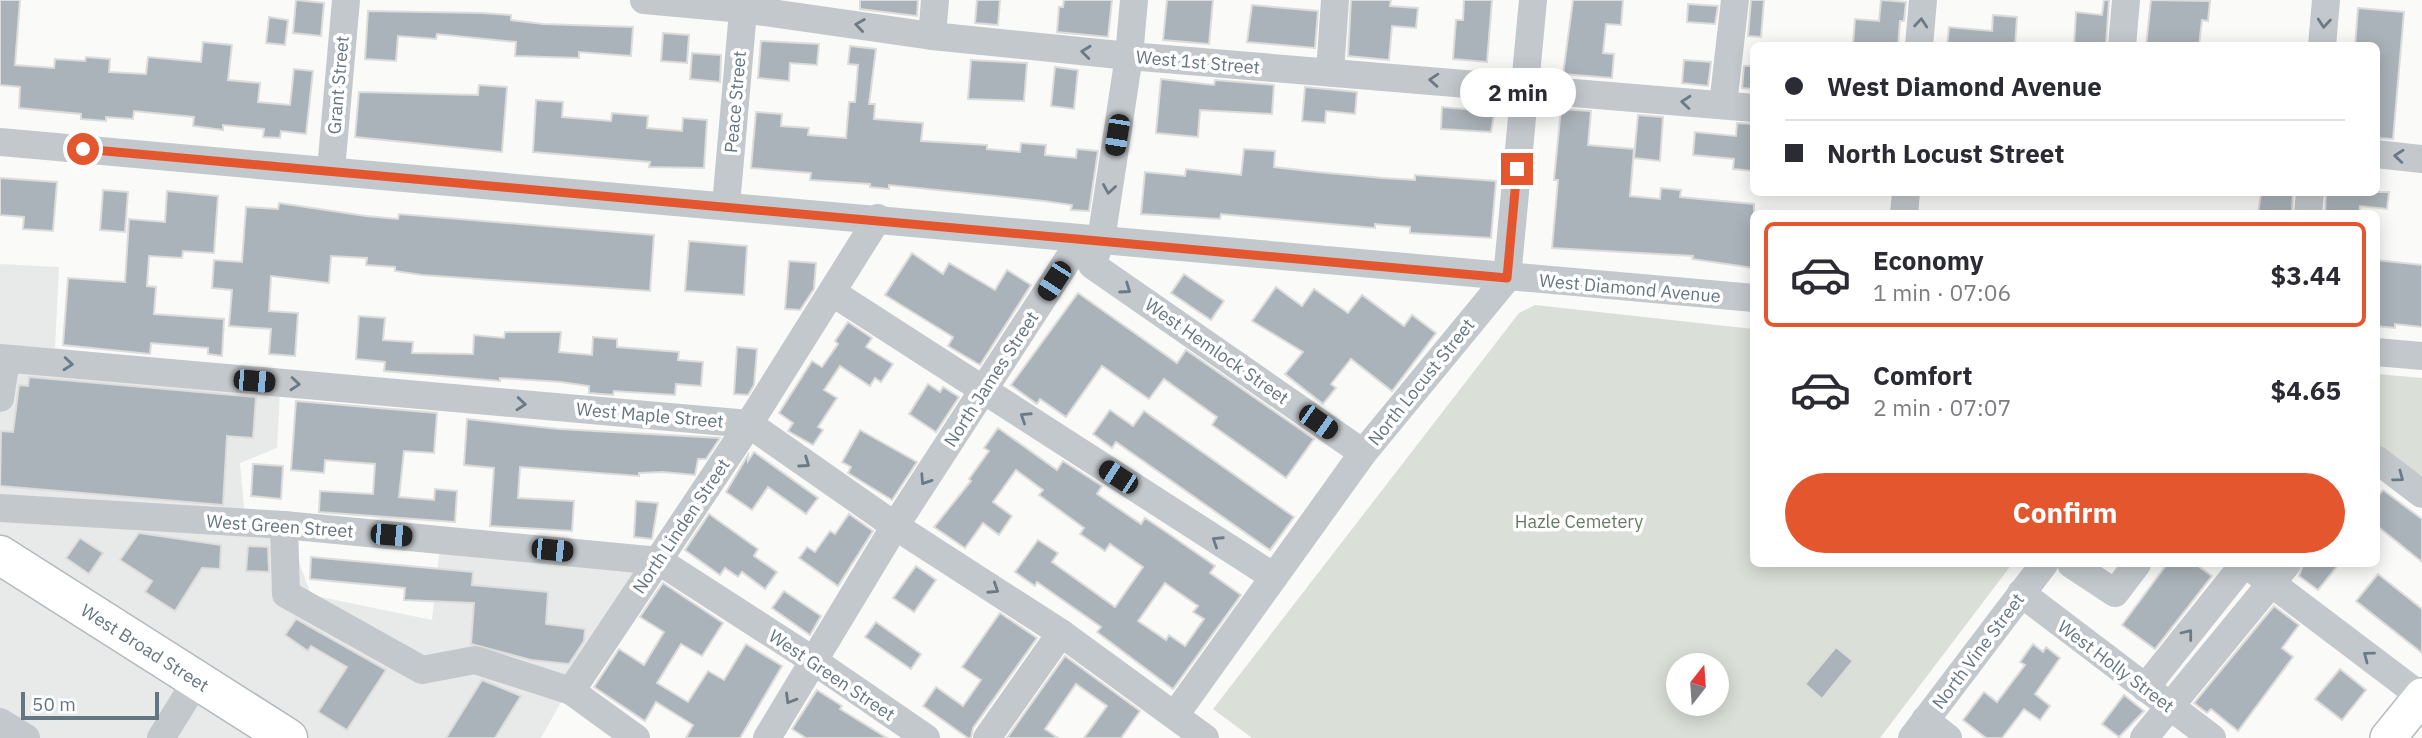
<!DOCTYPE html>
<meta charset="utf-8">
<style>
:root{--surface:#fff;--page:#f7f7f7;--text:#2b2b33;--muted:#7c7c81;--line:#e1e1e2;--accent:#e4572e}
body{margin:0;font-family:"IBM Plex Sans",sans-serif;background:var(--page);color:var(--text);height:100vh;display:flex;flex-direction:column;font-size:26px;white-space:nowrap}
*{box-sizing:border-box;margin:0}
p{font-size:23px;color:var(--muted)}
.icon{flex:none;width:38px;height:38px;fill:none;stroke:currentColor;stroke-width:2;stroke-linecap:round;stroke-linejoin:round}
.map{position:relative;flex:1;overflow:hidden}
.details{position:absolute;left:1750px;top:210px;width:630px;height:357px;display:flex;flex-direction:column;background:var(--surface);border-radius:10px;box-shadow:0 4px 18px #0003}
.details>*{flex:none}
.banner{position:absolute;left:1750px;top:42px;width:630px;height:154px;border-radius:10px;box-shadow:0 4px 18px #0003;display:grid;align-content:center;height:154px;padding:0 35px;background:var(--surface)}
.needle{width:46px;rotate:17deg}
.controls{position:absolute;left:1666px;top:653px;display:grid;gap:14px}
.controls a{display:grid;place-items:center;width:63px;height:63px;border-radius:50%;background:var(--surface);box-shadow:0 4px 18px #0003;font-size:35px}
.scale{position:absolute;left:21px;bottom:18px;width:138px;box-sizing:border-box;padding-left:7px;border:4px solid #657683;border-top:0;font-size:19px;line-height:24px;white-space:nowrap;color:#657683;-webkit-text-stroke:5px #fff;paint-order:stroke}
.end{position:absolute;width:32px;height:32px;margin:-16px;border:9px solid #e4572e;background:#fff;box-shadow:0 0 0 4px #fff}
.from{border-radius:50%}
.bubble{position:absolute;height:49px;border-radius:24px;background:var(--surface);box-shadow:0 4px 18px #0003;font-size:23px;font-weight:700;line-height:49px;text-align:center}
.car{position:absolute;width:21px;height:42px;margin:-21px -10px;border-radius:9px;box-shadow:0 0 5px 2px #0007;background:linear-gradient(#222 24%,#8ab4d8 0 40%,#222 0 76%,#8ab4d8 0 86%,#222 0)}
.banner b{display:flex;align-items:center;gap:24px;height:66px;font-size:26px}
.banner b+b{border-top:2px solid var(--line)}
.banner i{width:18px;height:18px;background:var(--text)}
ul{padding:12px 0 0;list-style:none}
li{display:flex;align-items:center;gap:21px;height:105px;margin:0 14px 10px;padding:0 21px;border:4px solid transparent;border-radius:10px}
li div{flex:1}
li b{display:block;font-size:26px}
li em{font-style:normal;font-weight:700}
li.active{border-color:var(--accent)}
li>.icon{width:63px;height:63px;stroke-width:1.5}
.action{display:flex;gap:14px;margin-top:auto;padding:14px 35px}
.action a{flex:1;height:80px;border-radius:42px;background:var(--accent);color:#fff;font-size:28px;font-weight:700;line-height:80px;text-align:center}
.map>svg:first-child{display:block}
.built{fill:#e8e9e9}
.green{fill:#dadfd7;fill-rule:evenodd}
.building{fill:#aab3b9;stroke:#dcdcda;stroke-width:2;fill-rule:evenodd}
.lines{fill:none;stroke-linecap:round;stroke-linejoin:round}
.major-casing{stroke:#b5babe;stroke-width:38}
.highway-casing{stroke:#b4b9bd;stroke-width:41}
.minor{stroke:#c3c8cc;stroke-width:28}
.major{stroke:#fff;stroke-width:35}
.highway{stroke:#fff;stroke-width:38}
.oneway{stroke:#6a7a87}
.route{stroke:#e4572e;stroke-width:9}
.labels{text-anchor:middle;dominant-baseline:central;stroke-width:7;stroke-linejoin:round;paint-order:stroke}
.street-label{font-size:18px;fill:#657683;stroke:#fff}
.park-label{font-size:18px;fill:#687a64;stroke:#fff}
</style>
<div class="map">
<svg width="2422" height="738" viewBox="0 0 2422 738">
<rect width="100%" height="100%" fill="#fafaf8"/>
<!-- built -->
<polygon class="built" points="0,264 59,267 55,348 281,374 277,448 240,463 245,517 296,553 311,595 432,620 440,547 647,548 541,738 0,738"/>
<!-- green -->
<g class="green">
<path d="M1535,305L1753,329L1754,564H2012L1880,738H1252L1213,709L1519,313ZM1678,665H1717V704H1678Z"/>
<polygon points="2377,374 2422,378 2422,479 2377,445"/>
</g>
<!-- building -->
<g class="building">
<polygon points="0,0 20,0 15,65 54,68 55,59 85,61 86,57 110,59 109,72 146,74 148,57 201,62 203,42 232,45 228,80 260,83 258,102 290,105 294,69 313,71 306,134 281,131 280,138 263,137 264,129 223,125 223,130 193,126 194,117 134,111 133,119 106,117 106,121 81,119 81,114 19,108 20,87 0,85"/>
<polygon points="296,0 324,3 321,36 293,33"/>
<polygon points="860,0 918,0 917,16 860,9"/>
<polygon points="977,0 1000,0 998,25 975,23"/>
<polygon points="1064,0 1112,0 1108,37 1057,32 1059,7 1063,7"/>
<polygon points="1167,0 1213,0 1209,44 1163,40"/>
<polygon points="1351,0 1391,0 1390,6 1418,8 1416,28 1392,26 1389,60 1348,56"/>
<polygon points="1464,0 1492,0 1487,62 1453,59 1456,20 1463,20"/>
<polygon points="1573,0 1623,0 1621,25 1606,24 1603,53 1614,54 1612,78 1563,74"/>
<polygon points="1751,0 1764,0 1761,37 1748,36"/>
<polygon points="1881,0 1906,2 1904,21 1900,21 1898,46 1853,44 1855,19 1879,21"/>
<polygon points="2104,0 2109,0 2106,46 2074,46 2076,12 2102,15"/>
<polygon points="2151,0 2210,1 2208,21 2202,20 2199,46 2146,46"/>
<polygon points="1688,4 1718,6 1715,24 1687,22"/>
<polygon points="1252,5 1318,11 1315,48 1247,42"/>
<polygon points="2358,8 2404,12 2393,139 2376,138 2376,46 2355,46"/>
<polygon points="368,11 483,13 511,15 511,20 543,24 633,27 631,56 579,52 579,58 515,56 516,42 437,34 436,39 398,36 396,61 365,59"/>
<polygon points="1993,15 2017,17 2015,46 1947,46 1949,27 1992,31"/>
<polygon points="269,17 288,20 285,45 266,43"/>
<polygon points="663,33 689,35 687,63 661,61"/>
<polygon points="761,41 819,44 817,65 790,63 789,81 758,78"/>
<polygon points="850,46 876,49 869,104 875,104 874,119 923,123 921,141 987,145 987,149 1020,152 1021,143 1046,145 1045,155 1076,158 1077,149 1098,151 1089,211 1071,210 1072,205 1044,201 889,185 889,189 870,187 870,184 810,180 811,173 751,168 756,112 782,114 781,126 809,128 808,135 846,138 849,102 855,102 858,65 848,64"/>
<polygon points="692,53 721,55 720,82 690,79"/>
<polygon points="971,60 1027,63 1024,101 968,99"/>
<polygon points="1684,60 1711,62 1708,86 1682,83"/>
<polygon points="1744,66 1754,66 1754,89 1742,88"/>
<polygon points="1055,67 1078,70 1074,109 1051,106"/>
<polygon points="1161,79 1214,85 1215,80 1274,85 1272,114 1200,110 1198,137 1156,133"/>
<polygon points="479,85 507,87 502,152 355,137 359,92 478,95"/>
<polygon points="1305,87 1357,92 1355,114 1326,111 1325,123 1302,121"/>
<polygon points="536,100 563,102 562,117 611,121 612,113 648,116 647,128 682,131 683,118 707,120 704,168 649,167 650,162 533,152"/>
<polygon points="1475,101 1496,103 1491,132 1441,129 1442,107 1474,110"/>
<polygon points="1561,109 1591,111 1588,145 1634,149 1630,196 1660,199 1661,188 1681,190 1680,197 1754,204 1754,268 1692,259 1693,256 1552,248 1558,180 1554,180"/>
<polygon points="1638,115 1663,117 1660,161 1634,158"/>
<polygon points="1737,123 1754,124 1754,171 1733,169 1734,159 1693,155 1695,132 1736,136"/>
<polygon points="1244,149 1275,151 1274,167 1317,172 1383,178 1415,180 1415,175 1496,181 1491,238 1410,233 1410,227 1375,224 1375,228 1221,214 1220,219 1141,214 1145,172 1185,176 1186,169 1241,175"/>
<polygon points="0,178 57,182 53,231 23,229 24,217 0,215"/>
<polygon points="103,190 128,192 125,232 100,230"/>
<polygon points="167,191 218,196 214,253 183,251 182,258 149,256 147,286 156,287 154,314 224,319 222,356 208,354 208,348 151,343 150,354 63,345 68,278 125,282 129,219 165,222"/>
<polygon points="2261,192 2293,192 2292,214 2258,214"/>
<polygon points="2326,192 2389,192 2387,209 2360,206 2359,214 2325,214"/>
<polygon points="279,203 366,216 398,219 399,214 654,235 650,291 422,275 395,271 395,267 366,265 367,258 331,256 329,283 271,276 269,311 298,313 295,356 269,354 271,329 229,326 232,290 212,288 214,260 242,262 246,207 278,209"/>
<polygon points="689,241 747,246 744,295 685,291"/>
<polygon points="912,253 943,274 949,263 995,290 1007,270 1031,285 980,365 948,346 953,337 885,295"/>
<polygon points="2376,260 2422,265 2422,327 2395,324 2395,328 2376,326"/>
<polygon points="789,261 816,263 814,289 800,310 785,309"/>
<polygon points="1184,274 1224,301 1211,320 1171,293"/>
<polygon points="1276,287 1302,306 1314,289 1348,313 1362,295 1404,326 1412,315 1436,333 1392,391 1351,359 1331,384 1336,388 1323,404 1285,374 1303,352 1252,321"/>
<polygon points="1078,293 1177,363 1186,350 1314,439 1286,478 1212,425 1217,417 1164,379 1149,399 1102,366 1066,417 1040,399 1037,404 1011,385"/>
<polygon points="359,316 385,318 383,340 413,342 412,353 473,354 474,335 504,338 505,332 561,332 559,352 592,355 593,337 617,339 617,347 679,352 678,360 703,362 701,386 676,384 675,395 614,391 613,395 589,393 589,386 561,382 500,378 500,381 384,371 385,362 356,359"/>
<polygon points="848,322 872,338 866,347 893,364 881,382 875,378 870,386 840,366 824,390 837,398 818,427 823,430 813,445 788,431 793,423 779,413 812,361 822,367 838,344 835,341"/>
<polygon points="737,347 757,349 754,385 748,395 734,394"/>
<polygon points="29,377 256,397 253,438 227,436 223,505 0,486 1,431 13,432 19,385 28,386"/>
<polygon points="928,384 940,392 943,387 959,397 936,432 909,414"/>
<polygon points="296,401 437,413 434,453 404,451 399,497 434,500 435,489 457,491 455,522 319,512 320,491 373,494 375,464 325,460 324,473 291,470"/>
<polygon points="1110,410 1133,426 1144,411 1294,517 1270,550 1116,442 1112,448 1093,434"/>
<polygon points="467,419 559,429 720,438 706,459 698,459 695,475 663,472 639,473 639,476 520,467 518,498 574,501 572,531 490,526 494,468 464,465"/>
<path d="M998,428L1057,470L1063,461L1102,486L1097,494L1141,524L1145,518L1169,534L1215,566L1210,573L1241,595L1173,689L1097,632L1101,627L1037,582L1035,586L1015,572L1038,540L1058,553L1052,562L1115,607L1143,567L1110,544L1105,551L1080,534L1084,528L1039,495L1043,490L1016,470L993,502L1012,516L999,535L983,523L965,548L934,527L971,481L969,479L989,451L984,448ZM1165,583L1198,606L1193,612L1204,619L1185,646L1169,635L1166,640L1138,621Z"/>
<polygon points="860,430 917,462 892,500 848,473 851,467 842,462"/>
<polygon points="754,452 818,498 806,514 768,487 752,510 726,492 748,455 748,461"/>
<polygon points="253,464 283,466 281,499 251,496"/>
<polygon points="2383,490 2422,519 2422,562 2376,525 2376,498"/>
<polygon points="636,501 658,503 652,539 634,537"/>
<polygon points="709,514 758,549 754,556 777,572 765,589 742,572 738,577 725,568 720,575 685,550"/>
<polygon points="849,514 873,531 838,586 799,558 807,547 815,552 830,531 835,534"/>
<polygon points="139,533 221,545 220,569 202,568 175,611 145,592 152,581 120,560"/>
<polygon points="80,538 103,553 89,574 66,558"/>
<polygon points="248,546 268,547 269,572 246,571"/>
<polygon points="311,557 473,572 472,585 548,592 546,624 585,629 584,641 569,664 531,660 471,644 474,603 404,600 405,588 310,579"/>
<polygon points="2167,564 2195,564 2212,576 2155,649 2122,625"/>
<polygon points="2303,564 2339,564 2318,590 2299,576"/>
<polygon points="916,566 936,580 914,612 893,598"/>
<polygon points="2378,574 2422,609 2422,653 2356,601"/>
<polygon points="663,583 723,623 702,656 681,644 657,683 688,702 708,671 724,680 746,644 782,666 740,738 686,738 693,725 656,702 645,721 594,687 619,649 644,665 664,632 640,617"/>
<polygon points="784,591 821,616 810,635 772,608"/>
<polygon points="2274,606 2299,625 2282,648 2293,657 2238,731 2211,709 2207,713 2194,703"/>
<polygon points="1000,613 1037,638 973,728 971,738 968,738 923,706 936,687 963,706 981,680 962,667"/>
<polygon points="296,619 386,670 347,730 318,712 347,667 311,646 308,651 285,635"/>
<polygon points="876,622 921,654 911,669 865,637"/>
<polygon points="2033,644 2043,652 2046,647 2060,658 2035,694 2050,706 2040,720 2024,709 2002,738 1986,738 1963,720 1984,692 1997,702 2025,665 2020,662"/>
<polygon points="1836,647 1853,661 1822,699 1805,684"/>
<polygon points="1065,656 1140,711 1121,738 1084,738 1107,706 1076,684 1045,729 1058,738 1007,738"/>
<polygon points="2340,669 2366,690 2342,720 2315,699"/>
<polygon points="482,680 521,696 495,738 446,738"/>
<polygon points="817,690 842,706 840,709 887,738 806,738 792,729"/>
<polygon points="2124,695 2144,711 2119,737 2102,724"/>
</g>
<g class="lines">
<defs>
<polyline id="major" points="2388,738 2422,696"/>
<g id="highway">
<path id="s1" d="M0,555L288,738"/>
</g>
</defs>
<!-- major casing -->
<use href="#major" class="major-casing"/>
<!-- highway casing -->
<use href="#highway" class="highway-casing"/>
<!-- minor -->
<g class="minor">
<polyline points="644,0 743,9 932,36 1129,56 1754,108"/>
<polyline points="1134,0 1129,56 1101,240 1092,265 1363,453"/>
<polyline points="932,36 935,0"/>
<polyline points="1919,46 1923,0"/>
<polyline points="2122,46 2126,0"/>
<polyline points="2322,46 2326,0"/>
<polyline points="1330,72 1335,0"/>
<polyline points="1723,105 1735,0"/>
<polyline points="0,142 1754,298"/>
<polyline points="2376,154 2422,159"/>
<polyline points="331,170 346,0"/>
<polyline points="726,205 744,0"/>
<polyline points="1904,214 1906,192"/>
<polyline points="2308,214 2310,192"/>
<polyline points="833,293 1274,577"/>
<polyline points="2376,352 2422,356"/>
<polyline points="0,358 749,424 895,526 1061,633 1205,738"/>
<polyline points="0,398 6,359"/>
<polyline points="2376,459 2422,494"/>
<polyline points="0,508 284,525 659,561 814,661 926,738"/>
<polyline points="284,525 286,594 422,670 475,660 571,691 636,738"/>
<polyline points="2071,564 2115,593 2137,564"/>
<polyline points="2246,564 2422,697"/>
<polyline points="2021,593 2212,738"/>
<polyline points="2145,688 2244,564"/>
<polyline points="571,691 749,424 878,218"/>
<polyline points="1175,715 1363,453 1507,278 1533,0"/>
<polyline points="1925,720 1948,738"/>
<polyline points="0,722 26,738"/>
<polyline points="161,738 197,680"/>
<polyline points="767,738 895,526 1069,258 1101,240"/>
<polyline points="987,738 1061,633"/>
<polyline points="1912,738 2044,564"/>
<polyline points="2144,738 2287,564"/>
</g>
<!-- major -->
<use href="#major" class="major"/>
<!-- highway -->
<use href="#highway" class="highway"/>
</g>
<!-- one-way arrows -->
<defs><path id="oneway-chevron" d="M-2-3.5L2.5 0L-2 3.5" fill="none" stroke-width="1.6" stroke-linecap="round" stroke-linejoin="round" transform="scale(1.75)"/></defs>
<g class="oneway">
<use href="#oneway-chevron" transform="translate(1921 23) rotate(-85)"/>
<use href="#oneway-chevron" transform="translate(2324 23) rotate(95)"/>
<use href="#oneway-chevron" transform="translate(860 25) rotate(-172)"/>
<use href="#oneway-chevron" transform="translate(1086 52) rotate(-174)"/>
<use href="#oneway-chevron" transform="translate(1434 80) rotate(-176)"/>
<use href="#oneway-chevron" transform="translate(1686 102) rotate(-175)"/>
<use href="#oneway-chevron" transform="translate(2399 156) rotate(-175)"/>
<use href="#oneway-chevron" transform="translate(1109 189) rotate(99)"/>
<use href="#oneway-chevron" transform="translate(1126 289) rotate(35)"/>
<use href="#oneway-chevron" transform="translate(68 364) rotate(5)"/>
<use href="#oneway-chevron" transform="translate(295 384) rotate(5)"/>
<use href="#oneway-chevron" transform="translate(521 404) rotate(5)"/>
<use href="#oneway-chevron" transform="translate(1025 417) rotate(-147)"/>
<use href="#oneway-chevron" transform="translate(805 463) rotate(35)"/>
<use href="#oneway-chevron" transform="translate(2399 477) rotate(37)"/>
<use href="#oneway-chevron" transform="translate(925 480) rotate(123)"/>
<use href="#oneway-chevron" transform="translate(1217 541) rotate(-147)"/>
<use href="#oneway-chevron" transform="translate(994 589) rotate(33)"/>
<use href="#oneway-chevron" transform="translate(2188 634) rotate(-52)"/>
<use href="#oneway-chevron" transform="translate(2368 656) rotate(-143)"/>
<use href="#oneway-chevron" transform="translate(790 699) rotate(121)"/>
</g>
<g class="lines">
<!-- route -->
<polyline class="route" points="83,149 1507,278 1517,169"/>
</g>
<g class="labels">
<!-- street labels -->
<g class="street-label">
<text transform="translate(1198 62) rotate(5)">West 1st Street</text>
<text transform="translate(338 85) rotate(-85)">Grant Street</text>
<text transform="translate(735 102) rotate(-85)">Peace Street</text>
<text transform="translate(1630 288) rotate(5)">West Diamond Avenue</text>
<text transform="translate(1217 351) rotate(35)">West Hemlock Street</text>
<text transform="translate(991 379) rotate(-57)">North James Street</text>
<text transform="translate(1421 382) rotate(-51)">North Locust Street</text>
<text transform="translate(650 415) rotate(5)">West Maple Street</text>
<text transform="translate(280 526) rotate(4)">West Green Street</text>
<text transform="translate(681 526) rotate(-56)">North Linden Street</text>
<text stroke="none"><textPath href="#s1" startOffset="172">West Broad Street</textPath></text>
<text transform="translate(1978 651) rotate(-53)">North Vine Street</text>
<text transform="translate(2116 666) rotate(37)">West Holly Street</text>
<text transform="translate(832 675) rotate(34)">West Green Street</text>
</g>
<!-- park labels -->
<g class="park-label">
<text x="1579" y="521">Hazle Cemetery</text>
</g>
</g>
</svg>
<div class="controls">
<a><svg class="needle" viewBox="-14 -14 28 28"><path d="M0-13l5 13h-10z" fill="#e53935"/><path d="M0 13l5-13h-10z" fill="#7c7c81"/></svg></a>
</div>
<div class="scale">50 m</div>
<i class="end from" style="left:83px;top:149px"></i>
<i class="end" style="left:1517px;top:169px"></i>
<div class="bubble" style="left:1460px;top:68px;width:116px">2 min</div>
<i class="car" style="left:1117px;top:135px;rotate:189deg"></i>
<i class="car" style="left:1054px;top:281px;rotate:213deg"></i>
<i class="car" style="left:254px;top:381px;rotate:95deg"></i>
<i class="car" style="left:1318px;top:422px;rotate:125deg"></i>
<i class="car" style="left:1118px;top:477px;rotate:303deg"></i>
<i class="car" style="left:391px;top:535px;rotate:95deg"></i>
<i class="car" style="left:552px;top:550px;rotate:96deg"></i>
<div class="banner">
<b><i class="from"></i>West Diamond Avenue</b>
<b><i></i>North Locust Street</b>
</div>
<section class="details">
<ul>
<li class="active"><svg class="icon" aria-label="car" viewBox="0 0 24 24"><path d="M5 17H2v-5l4-1 3-4h7l3 4 3 1v5h-3M9 17h6M6 11h13"/><circle cx="7" cy="17" r="2"/><circle cx="17" cy="17" r="2"/></svg><div><b>Economy</b><p>1 min · 07:06</p></div><em>$3.44</em></li>
<li><svg class="icon" aria-label="car" viewBox="0 0 24 24"><path d="M5 17H2v-5l4-1 3-4h7l3 4 3 1v5h-3M9 17h6M6 11h13"/><circle cx="7" cy="17" r="2"/><circle cx="17" cy="17" r="2"/></svg><div><b>Comfort</b><p>2 min · 07:07</p></div><em>$4.65</em></li>
</ul>
<div class="action"><a>Confirm</a></div>
</section>
</div>
